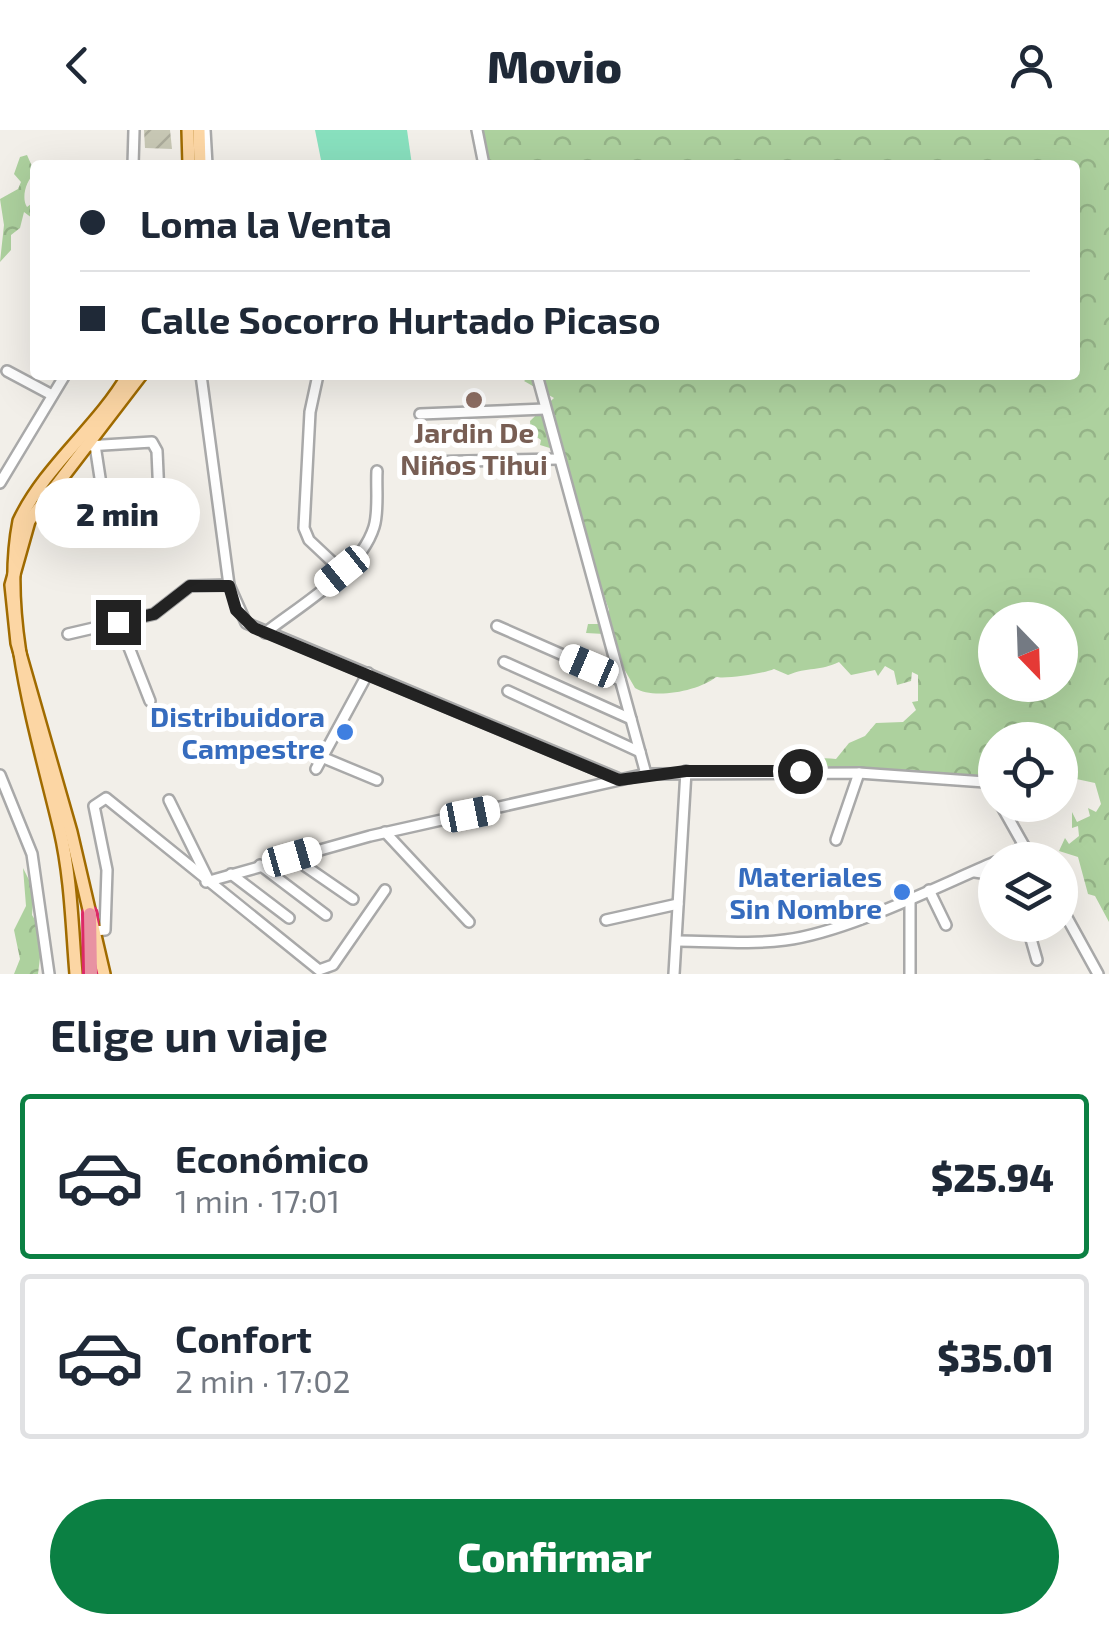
<!DOCTYPE html>
<html lang="es">
<meta charset="utf-8">
<style>
:root{--surface:#fff;--page:#f2f2f3;--text:#1f2937;--muted:#747a83;--line:#e0e1e3;--accent:#0b8043}
body{margin:0;font-family:"Exo 2",sans-serif;background:var(--page);color:var(--text);height:100vh;display:flex;flex-direction:column;font-size:38px;white-space:nowrap}
*{box-sizing:border-box;margin:0}
p{font-size:32px;color:var(--muted)}
.icon{flex:none;width:55px;height:55px;fill:none;stroke:currentColor;stroke-width:2;stroke-linecap:round;stroke-linejoin:round}
.map{position:relative;height:844px;overflow:hidden}
.panel{display:flex;flex-direction:column;background:var(--surface);flex:1}
.panel>*{flex:none}
.banner{position:absolute;left:30px;top:30px;width:1050px;height:220px;border-radius:10px;box-shadow:0 10px 40px #0002;display:grid;align-content:center;height:220px;padding:0 50px;background:var(--surface)}
.needle{width:65px;rotate:157deg}
.fabs{position:absolute;left:978px;top:472px;display:grid;gap:20px}
.fabs a{display:grid;place-items:center;width:100px;height:100px;border-radius:50%;background:var(--surface);box-shadow:0 10px 40px #0002;font-size:50px}
.end{position:absolute;width:45px;height:45px;margin:-22px;border:12px solid #222;background:#fff;box-shadow:0 0 0 5px #fff}
.from{border-radius:50%}
.bubble{position:absolute;height:70px;border-radius:35px;background:var(--surface);box-shadow:0 10px 40px #0002;font-size:32px;font-weight:800;line-height:70px;text-align:center}
.car{position:absolute;width:30px;height:60px;margin:-30px -15px;border-radius:12px;box-shadow:0 0 8px 2px #0007;background:linear-gradient(#fff 24%,#345 0 40%,#fff 0 76%,#345 0 86%,#fff 0)}
.banner b{display:flex;align-items:center;gap:35px;height:95px;font-size:38px}
.banner b+b{border-top:2px solid var(--line)}
.banner i{width:25px;height:25px;background:var(--text)}
ul{padding:0;list-style:none}
li{display:flex;align-items:center;gap:30px;height:165px;margin:0 20px 15px;padding:0 30px;border:5px solid var(--line);border-radius:10px}
li div{flex:1}
li b{display:block;font-size:38px}
li em{font-style:normal;font-weight:800}
li.selected{border-color:var(--accent)}
li>.icon{width:90px;height:90px;stroke-width:1.5}
h2{padding:0 50px;font-size:45px;line-height:120px}
.button{display:flex;gap:20px;margin-top:auto;padding:20px 50px}
.button a{flex:1;height:115px;border-radius:60px;background:var(--accent);color:#fff;font-size:40px;font-weight:800;line-height:115px;text-align:center}
header{display:flex;justify-content:space-between;align-items:center;height:130px;padding:0 50px;background:var(--surface);font-size:45px;font-weight:800}
.map>svg:first-child{display:block}
.construction{fill:url(#construction-furrows)}
.forest{fill:url(#forest-crowns);fill-rule:evenodd}
.pitch{fill:#88e0be}
.lines{fill:none;stroke-linecap:round;stroke-linejoin:round}
.minor-casing{stroke:#a9a9a9;stroke-width:14}
.major-casing{stroke:#a06b00;stroke-width:16}
.highway-casing{stroke:#dc2a67;stroke-width:18}
.minor{stroke:#fff;stroke-width:9}
.major{stroke:#fcd6a4;stroke-width:11}
.highway{stroke:#e892a2;stroke-width:12}
.route{stroke:#222;stroke-width:12}
.education-dot{fill:#8d6e63;stroke:#fff;stroke-width:4}
.shop-dot{fill:#3f7fe0;stroke:#fff;stroke-width:4}
.labels{text-anchor:middle;dominant-baseline:central;stroke-width:10;stroke-linejoin:round;paint-order:stroke}
.education-label{font-size:28px;font-weight:bold;fill:#785e54;stroke:#fff}
.shop-label{font-size:28px;font-weight:bold;fill:#366cbe;stroke:#fff;text-anchor:end}
</style>
<header><svg class="icon" aria-label="back" viewBox="0 0 24 24"><path d="M15 5l-7 7 7 7"/></svg>Movio<svg class="icon" aria-label="person" viewBox="0 0 24 24"><circle cx="12" cy="8" r="4"/><path d="M4 21q1-7 8-7t8 7"/></svg></header>
<div class="map">
<svg width="1109" height="844" viewBox="0 0 1109 844">
<defs>
<pattern id="construction-furrows" width="10" height="10" patternUnits="userSpaceOnUse" patternTransform="scale(2.5)"><rect width="10" height="10" fill="#c7c7b4"/><path d="M-1 1l2-2M0 10L10 0M9 11l2-2" fill="none" stroke="#abab9a"/></pattern>
<pattern id="forest-crowns" width="20" height="18" patternUnits="userSpaceOnUse" patternTransform="scale(2.5)"><rect width="20" height="18" fill="#add19e"/><path d="M2 6a3 3 0 1 1 6 0M12 15a3 3 0 1 1 6 0" fill="none" stroke="#95b388"/></pattern>
</defs>
<rect width="100%" height="100%" fill="#f2efe9"/>
<!-- construction -->
<polygon class="construction" points="144,0 170,0 172,19 145,18"/>
<!-- forest -->
<g class="forest">
<path d="M471,0H1109V792L1095,766L1088,764L1078,727L1059,721L1065,708L1069,714L1079,706L1078,696L1072,698V682L1077,692L1090,686L1088,678L1096,682L1101,674L1095,653L1067,647L1060,654V610H995V654C964,640 933,655 901,652C893,651 886,646 879,644C851,638 802,637 777,645L772,636C792,632 818,626 836,629L849,613L865,606L876,593L903,592L916,580L912,572L918,571V545L912,542L911,551L897,555L894,541L885,536L878,546L875,540L851,545L839,532C821,541 807,537 788,545L774,539C762,544 726,549 716,547C699,561 653,570 635,558L604,504L586,503L588,494H605L609,480L553,319L540,315L541,310L531,303L530,291L554,268L524,251L531,245H1075V35H484ZM995,490H1060V555H995Z"/>
<path d="M27,25L35,43C26,50 21,68 27,77L35,71L32,88L24,82L20,98L11,105V120L0,132L4,95L0,69L18,59L21,52L14,44L20,27Z"/>
<polygon points="23,738 34,760 32,785 43,803 38,844 14,844 20,829 14,800 26,776"/>
</g>
<!-- pitch -->
<polygon class="pitch" points="315,0 407,0 412,35 322,35"/>
<g class="lines">
<defs>
<g id="minor">
<polyline points="205,0 207,35"/>
<polyline points="477,0 484,35"/>
<polyline points="133,35 134,0"/>
<polyline points="7,241 52,265"/>
<polyline points="201,245 229,455 246,493 617,648"/>
<polyline points="318,245 310,282 304,398 309,410 342,441"/>
<polyline points="537,245 646,644"/>
<polyline points="420,284 545,279"/>
<polyline points="87,316 152,312 157,321 159,367"/>
<polyline points="424,332 558,329"/>
<polyline points="0,353 65,245"/>
<polyline points="95,394 101,389 104,374 95,315"/>
<polyline points="119,492 150,571"/>
<polyline points="497,496 620,550"/>
<path d="M265,503C299,476 360,442 374,397C379,381 376,359 377,341"/>
<polyline points="68,504 154,484 190,456 229,455"/>
<polyline points="504,532 631,589"/>
<polyline points="508,561 640,622"/>
<polyline points="324,628 377,650"/>
<polyline points="316,639 368,543"/>
<polyline points="0,645 32,724 49,844"/>
<polyline points="169,670 209,751"/>
<polyline points="1001,675 1032,730"/>
<polyline points="385,702 469,792"/>
<polyline points="836,710 859,643"/>
<polyline points="292,727 353,769"/>
<polyline points="1000,730 1024,716"/>
<polyline points="260,735 326,785"/>
<polyline points="975,742 995,745"/>
<polyline points="231,744 289,788"/>
<polyline points="206,752 370,706 646,644 859,643 985,652 995,664"/>
<polyline points="929,760 946,795"/>
<polyline points="1060,775 1098,844"/>
<polyline points="606,790 678,774"/>
<polyline points="1027,795 1037,830"/>
<polyline points="95,801 105,800 107,740 94,676 106,668 319,840 333,835 385,760"/>
<path d="M677,811C713,811 749,815 785,810C847,802 936,757 995,732"/>
<polyline points="674,844 686,641"/>
<polyline points="910,844 910,770"/>
</g>
<g id="major">
<polyline points="188,0 189,35"/>
<polyline points="199,0 200,35"/>
<path d="M76,844C72,797 71,747 60,700C37,603 0,489 19,391C45,336 97,298 128,245"/>
<polyline points="104,844 71,702 17,513 11,455 29,391 141,245"/>
</g>
<polyline id="highway" points="90,784 91,844"/>
</defs>
<!-- minor casing -->
<use href="#minor" class="minor-casing"/>
<!-- major casing -->
<use href="#major" class="major-casing"/>
<!-- highway casing -->
<use href="#highway" class="highway-casing"/>
<!-- minor -->
<use href="#minor" class="minor"/>
<!-- major -->
<use href="#major" class="major"/>
<!-- highway -->
<use href="#highway" class="highway"/>
</g>
<g class="lines">
<!-- route -->
<polyline class="route" points="118,492 154,484 190,456 229,456 236,480 254,498 619,650 686,641 800,641"/>
</g>
<!-- markers -->
<circle class="education-dot" cx="474" cy="270" r="10"/>
<g class="shop-dot">
<circle cx="345" cy="602" r="10"/>
<circle cx="902" cy="762" r="10"/>
</g>
<g class="labels">
<!-- education labels -->
<g class="education-label">
<text x="474" y="302">Jardin De<tspan x="474" dy="32">Niños Tihui</tspan></text>
</g>
<!-- shop labels -->
<g class="shop-label">
<text x="325" y="586">Distribuidora<tspan x="325" dy="32">Campestre</tspan></text>
<text x="882" y="746">Materiales<tspan x="882" dy="32">Sin Nombre</tspan></text>
</g>
</g>
</svg>
<div class="fabs">
<a><svg class="needle" viewBox="-14 -14 28 28"><path d="M0-13l5 13h-10z" fill="#e53935"/><path d="M0 13l5-13h-10z" fill="#747a83"/></svg></a>
<a><svg class="icon" aria-label="locate" viewBox="0 0 24 24"><circle cx="12" cy="12" r="6"/><path d="M12 2v4M12 18v4M2 12h4M18 12h4"/></svg></a>
<a><svg class="icon" aria-label="layers" viewBox="0 0 24 24"><path d="M12 4l9 5-9 5-9-5zM3 14l9 5 9-5"/></svg></a>
</div>
<i class="end from" style="left:800px;top:641px"></i>
<i class="end" style="left:118px;top:492px"></i>
<div class="bubble" style="left:35px;top:348px;width:165px">2 min</div>
<i class="car" style="left:342px;top:441px;rotate:231deg"></i>
<i class="car" style="left:589px;top:536px;rotate:293deg"></i>
<i class="car" style="left:470px;top:684px;rotate:79deg"></i>
<i class="car" style="left:292px;top:727px;rotate:74deg"></i>
<div class="banner">
<b><i class="from"></i>Loma la Venta</b>
<b><i></i>Calle Socorro Hurtado Picaso</b>
</div>
</div>
<section class="panel">
<h2>Elige un viaje</h2>
<ul>
<li class="selected"><svg class="icon" aria-label="car" viewBox="0 0 24 24"><path d="M5 17H2v-5l4-1 3-4h7l3 4 3 1v5h-3M9 17h6M6 11h13"/><circle cx="7" cy="17" r="2"/><circle cx="17" cy="17" r="2"/></svg><div><b>Económico</b><p>1 min · 17:01</p></div><em>$25.94</em></li>
<li><svg class="icon" aria-label="car" viewBox="0 0 24 24"><path d="M5 17H2v-5l4-1 3-4h7l3 4 3 1v5h-3M9 17h6M6 11h13"/><circle cx="7" cy="17" r="2"/><circle cx="17" cy="17" r="2"/></svg><div><b>Confort</b><p>2 min · 17:02</p></div><em>$35.01</em></li>
</ul>
<div class="button"><a>Confirmar</a></div>
</section>
